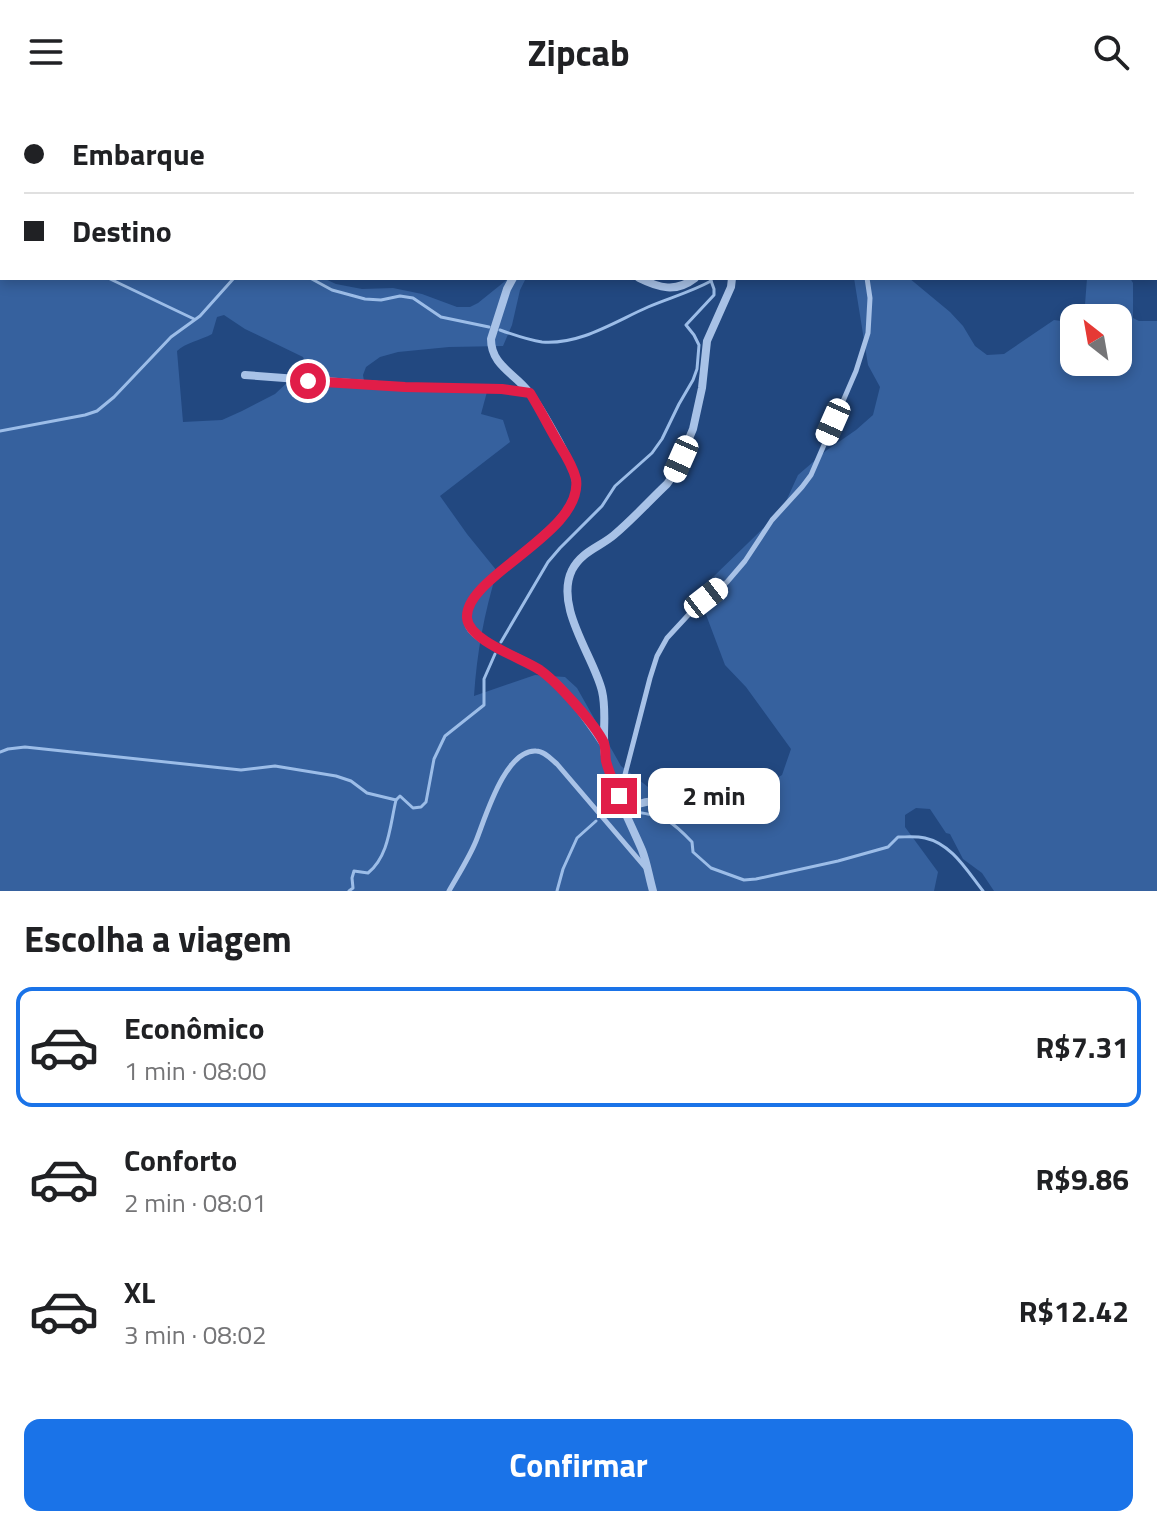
<!DOCTYPE html>
<html lang="pt">
<meta charset="utf-8">
<style>
:root{--surface:#fff;--page:#f2f2f2;--text:#202124;--muted:#757577;--line:#e0e0e0;--accent:#1a73e8}
body{margin:0;font-family:"Titillium Web",sans-serif;background:var(--page);color:var(--text);height:100vh;display:flex;flex-direction:column;font-size:30px;white-space:nowrap}
*{box-sizing:border-box;margin:0}
p{font-size:26px;color:var(--muted)}
.icon{flex:none;width:44px;height:44px;fill:none;stroke:currentColor;stroke-width:2;stroke-linecap:round;stroke-linejoin:round}
.map{position:relative;height:787px;overflow:hidden}
.details{display:flex;flex-direction:column;background:var(--surface);flex:1}
.details>*{flex:none}
.banner{position:absolute;left:0px;top:0px;width:1158px;height:176px;box-shadow:0 4px 12px #0003;display:grid;align-content:center;height:176px;padding:0 24px;background:var(--surface)}
.needle{width:52px;rotate:329deg}
.fabs{position:absolute;left:1060px;top:200px;display:grid;gap:16px}
.fabs a{display:grid;place-items:center;width:72px;height:72px;border-radius:16px;background:var(--surface);box-shadow:0 4px 12px #0003;font-size:40px}
.end{position:absolute;width:36px;height:36px;margin:-18px;border:10px solid #e11d48;background:#fff;box-shadow:0 0 0 4px #fff}
.from{border-radius:50%}
.bubble{position:absolute;height:56px;border-radius:16px;background:var(--surface);box-shadow:0 4px 12px #0003;font-size:26px;font-weight:700;line-height:56px;text-align:center}
.car{position:absolute;width:24px;height:48px;margin:-24px -12px;border-radius:10px;box-shadow:0 0 6px 2px #0007;background:linear-gradient(#fff 24%,#345 0 40%,#fff 0 76%,#345 0 86%,#fff 0)}
.banner b{display:flex;align-items:center;gap:28px;height:76px;font-size:30px}
.banner b+b{border-top:2px solid var(--line)}
.banner i{width:20px;height:20px;background:var(--text)}
ul{padding:0;list-style:none}
li{display:flex;align-items:center;gap:24px;height:120px;margin:0 16px 12px;padding:0 8px;border:4px solid transparent;border-radius:16px}
li div{flex:1}
li b{display:block;font-size:30px}
li em{font-style:normal;font-weight:700}
li.on{border-color:var(--accent)}
li>.icon{width:72px;height:72px;stroke-width:1.5}
h2{padding:0 24px;font-size:36px;line-height:96px}
.action{display:flex;gap:16px;margin-top:auto;padding:16px 24px}
.action a{flex:1;height:92px;border-radius:16px;background:var(--accent);color:#fff;font-size:32px;font-weight:700;line-height:92px;text-align:center}
header{display:flex;justify-content:space-between;align-items:center;height:104px;padding:0 24px;background:var(--surface);font-size:36px;font-weight:700}
.map>svg:first-child{display:block}
.green{fill:#36619e;fill-rule:evenodd}
.lines{fill:none;stroke-linecap:round;stroke-linejoin:round}
.stream{stroke:#9cbde8;stroke-width:3}
.service{stroke:#a8c2e7;stroke-width:5}
.minor{stroke:#a8c2e7;stroke-width:8}
.route{stroke:#e11d48;stroke-width:10}
</style>
<header><svg class="icon" aria-label="menu" viewBox="0 0 24 24"><path d="M4 6h16M4 12h16M4 18h16"/></svg>Zipcab<svg class="icon" aria-label="search" viewBox="0 0 24 24"><circle cx="10" cy="10" r="6"/><path d="M15 15l6 6"/></svg></header>
<div class="map">
<svg width="1157" height="787" viewBox="0 0 1157 787">
<rect width="100%" height="100%" fill="#224880"/>
<!-- green -->
<g class="green">
<path d="M0,0H212L214,2H2V174H323L336,180L362,185L393,184L422,190L457,203H470L478,199L509,174H526L520,186L512,221L503,242L449,243L398,248L380,253L366,263L363,271L365,283L488,284L481,310L503,316L510,338L440,392L467,430L497,467C484,510 477,548 474,592L535,571L565,573L577,584L621,662L661,693L711,700L761,683L782,671L791,645L746,583L725,561L702,500L711,482L712,474L782,406L798,371L827,346L856,326L873,311L880,283L868,261L854,174H909L950,208L963,222L975,242L987,251L1004,250L1054,216L1061,217L1072,225H1074V258H1118V214H1084L1087,174H1130L1133,179V214L1139,217H1157V787H994L982,769L963,755L950,730L946,729L930,705L916,704L905,711V723L938,768L934,787H0ZM224,211L245,225L303,253L305,257L291,275L275,290L242,307L222,316L183,318L177,247C185,239 201,236 212,230L217,213Z"/>
<polygon points="477,0 754,0 753,2 479,2"/>
<polygon points="977,0 1157,0 1157,94 1156,2 976,2"/>
</g>
<g class="lines">
<!-- stream -->
<g class="stream">
<polyline points="551,0 553,2"/>
<polyline points="801,2 801,0"/>
<polyline points="0,121 2,122"/>
<polyline points="108,174 194,215"/>
<polyline points="310,174 332,186 365,195 381,196 400,192 413,194 441,213 489,223"/>
<path d="M500,226C514,231 528,236 542,238C580,241 614,218 648,203C669,194 691,188 711,177"/>
<polyline points="0,327 85,311 97,307 114,293 171,233 200,212 234,174"/>
<polyline points="501,538 548,458 560,444 602,402 615,382 652,349 662,335 679,300 693,276 697,265 699,241 694,231 686,221 714,191 714,185 710,174"/>
<polyline points="0,648 8,645 25,643 241,666 275,662 336,672 351,677 367,689 396,696 400,692 413,704 421,703 426,698 434,655 445,632 484,601 484,575 495,550"/>
<path d="M636,708C665,712 672,717 692,738L693,748L711,764L744,776L756,775L838,757L888,743L898,733C907,733 916,732 925,734C952,740 967,767 983,787"/>
<path d="M349,787L353,784L352,774L354,767L368,769C389,752 390,721 396,696"/>
<polyline points="557,787 563,765 577,734 596,717"/>
</g>
<!-- service -->
<g class="service">
<polyline points="656,0 658,2"/>
<polyline points="912,2 914,0"/>
<polyline points="620,690 650,574 657,552 667,534 691,508 727,478 745,457 772,416 802,383 811,371 856,267 868,229 870,194 867,174"/>
<path d="M449,787C458,771 469,754 476,737C485,715 505,645 536,647C544,647 551,655 557,660L645,763"/>
</g>
<!-- minor -->
<g class="minor">
<polyline points="487,0 489,2"/>
<polyline points="591,0 592,2"/>
<polyline points="825,0 827,2"/>
<polyline points="865,2 868,0"/>
<path d="M513,174L507,185L491,235C491,261 514,269 528,287C539,301 575,362 576,378C581,431 448,480 469,522C477,539 523,554 540,566C566,584 586,614 603,639"/>
<path d="M639,174C659,184 676,189 695,174"/>
<polyline points="245,271 405,283 502,285 529,289"/>
<path d="M626,708C639,688 714,699 737,701"/>
<path d="M653,787C649,773 647,759 642,746C630,718 615,690 607,661C600,637 608,612 602,587C594,553 554,503 572,466C582,447 600,443 614,431C633,415 649,397 667,380L674,370L693,325L702,284L707,237L731,183L732,174"/>
</g>
</g>
<g class="lines">
<!-- route -->
<path class="route" d="M308,277L405,283L502,285L530,289C541,307 550,325 560,342C567,353 573,363 576,375C584,429 464,472 467,514C469,537 522,554 540,566C557,578 595,620 604,639C606,645 605,652 606,657C609,669 615,681 619,692"/>
</g>
</svg>
<div class="fabs">
<a><svg class="needle" viewBox="-14 -14 28 28"><path d="M0-13l5 13h-10z" fill="#e53935"/><path d="M0 13l5-13h-10z" fill="#757577"/></svg></a>
</div>
<i class="end from" style="left:308px;top:277px"></i>
<i class="end" style="left:619px;top:692px"></i>
<div class="bubble" style="left:648px;top:664px;width:132px">2 min</div>
<i class="car" style="left:833px;top:318px;rotate:204deg"></i>
<i class="car" style="left:681px;top:355px;rotate:204deg"></i>
<i class="car" style="left:706px;top:494px;rotate:52deg"></i>
<div class="banner">
<b><i class="from"></i>Embarque</b>
<b><i></i>Destino</b>
</div>
</div>
<section class="details">
<h2>Escolha a viagem</h2>
<ul>
<li class="on"><svg class="icon" aria-label="car" viewBox="0 0 24 24"><path d="M5 17H2v-5l4-1 3-4h7l3 4 3 1v5h-3M9 17h6M6 11h13"/><circle cx="7" cy="17" r="2"/><circle cx="17" cy="17" r="2"/></svg><div><b>Econômico</b><p>1 min · 08:00</p></div><em>R$7.31</em></li>
<li><svg class="icon" aria-label="car" viewBox="0 0 24 24"><path d="M5 17H2v-5l4-1 3-4h7l3 4 3 1v5h-3M9 17h6M6 11h13"/><circle cx="7" cy="17" r="2"/><circle cx="17" cy="17" r="2"/></svg><div><b>Conforto</b><p>2 min · 08:01</p></div><em>R$9.86</em></li>
<li><svg class="icon" aria-label="car" viewBox="0 0 24 24"><path d="M5 17H2v-5l4-1 3-4h7l3 4 3 1v5h-3M9 17h6M6 11h13"/><circle cx="7" cy="17" r="2"/><circle cx="17" cy="17" r="2"/></svg><div><b>XL</b><p>3 min · 08:02</p></div><em>R$12.42</em></li>
</ul>
<div class="action"><a>Confirmar</a></div>
</section>
